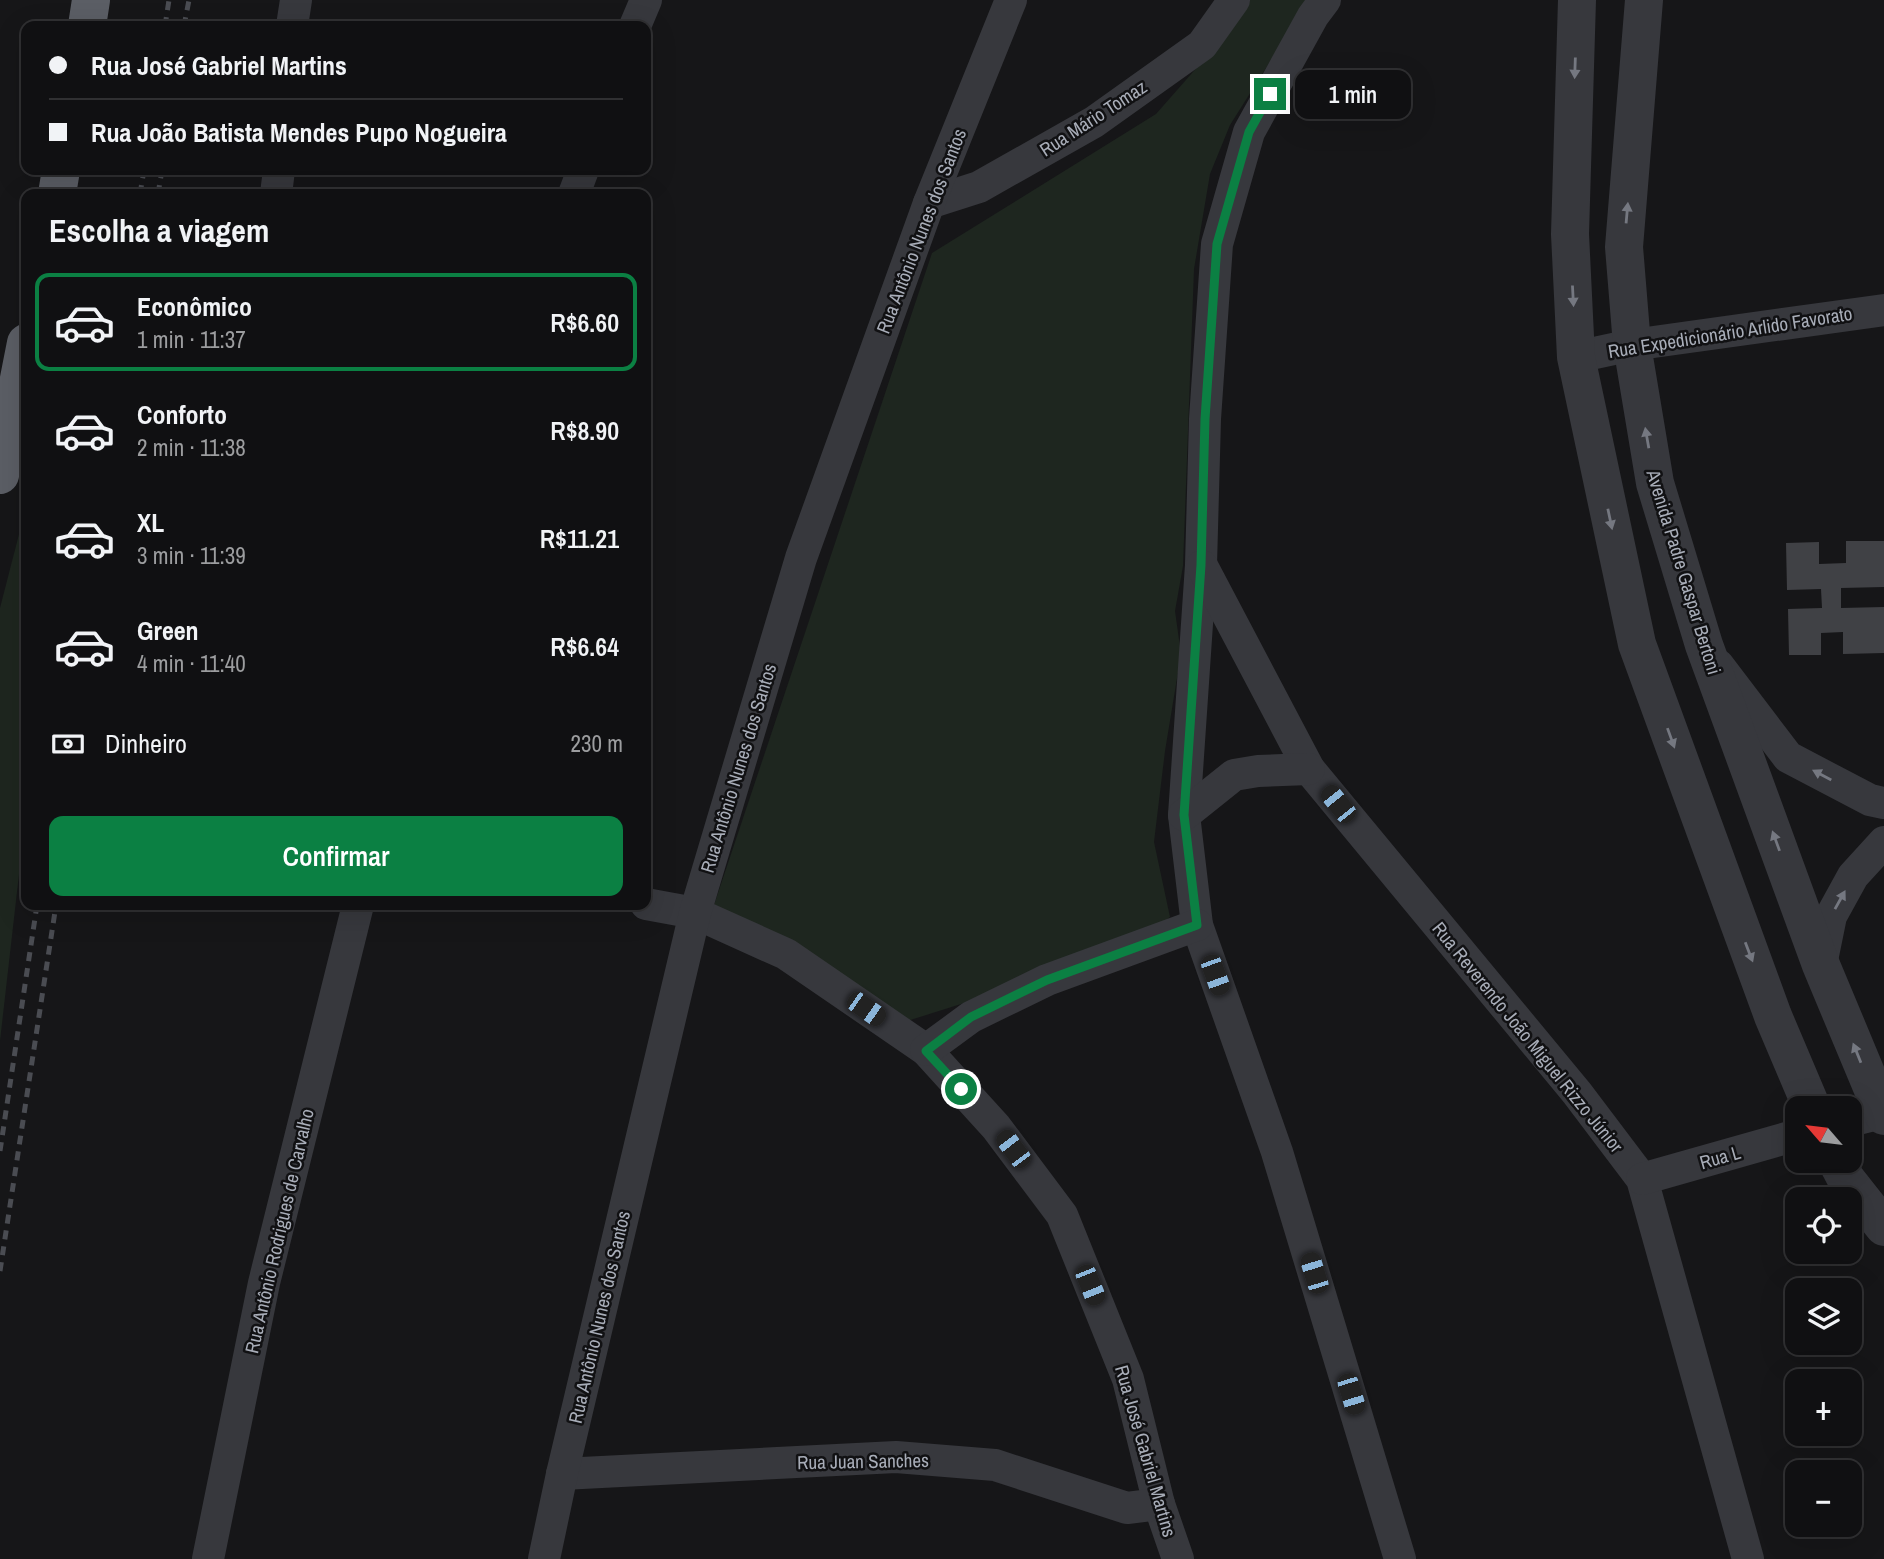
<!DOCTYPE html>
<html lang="pt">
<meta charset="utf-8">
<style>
:root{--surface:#101012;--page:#1e1e20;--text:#f1f3f6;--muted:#9c9d9f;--line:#303032;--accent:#0b8043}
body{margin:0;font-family:"Archivo Narrow",sans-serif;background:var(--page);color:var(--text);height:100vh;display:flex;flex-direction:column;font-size:26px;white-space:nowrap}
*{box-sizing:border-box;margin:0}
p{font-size:23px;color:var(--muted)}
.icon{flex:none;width:38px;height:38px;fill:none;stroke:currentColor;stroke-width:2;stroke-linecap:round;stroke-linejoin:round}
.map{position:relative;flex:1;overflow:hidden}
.details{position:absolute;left:21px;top:189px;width:630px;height:721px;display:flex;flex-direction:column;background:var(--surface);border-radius:14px;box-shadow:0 7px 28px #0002,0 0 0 2px var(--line)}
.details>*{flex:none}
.top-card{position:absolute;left:21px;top:21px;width:630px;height:154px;border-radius:14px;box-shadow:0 7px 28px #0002,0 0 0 2px var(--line);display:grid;align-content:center;height:154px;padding:0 28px;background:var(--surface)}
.needle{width:46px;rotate:298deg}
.tools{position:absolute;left:1785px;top:1096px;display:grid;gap:14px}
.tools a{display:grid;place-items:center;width:77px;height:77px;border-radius:14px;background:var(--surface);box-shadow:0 7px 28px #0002,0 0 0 2px var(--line);font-size:35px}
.end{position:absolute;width:32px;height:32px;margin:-16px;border:9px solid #0b8043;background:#fff;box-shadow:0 0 0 4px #fff}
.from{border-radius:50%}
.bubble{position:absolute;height:49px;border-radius:14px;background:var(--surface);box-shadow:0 7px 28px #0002,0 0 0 2px var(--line);font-size:23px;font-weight:600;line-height:49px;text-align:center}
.car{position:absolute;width:21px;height:42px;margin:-21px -10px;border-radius:9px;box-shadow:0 0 5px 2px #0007;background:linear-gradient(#222 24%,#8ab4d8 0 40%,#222 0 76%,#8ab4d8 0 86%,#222 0)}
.top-card b{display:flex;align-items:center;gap:24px;height:66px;font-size:26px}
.top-card b+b{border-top:2px solid var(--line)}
.top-card i{width:18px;height:18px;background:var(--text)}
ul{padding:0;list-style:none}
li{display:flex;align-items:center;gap:21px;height:98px;margin:0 14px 10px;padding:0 14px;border:4px solid transparent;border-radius:14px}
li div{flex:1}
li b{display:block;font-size:26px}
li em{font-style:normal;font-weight:600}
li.on{border-color:var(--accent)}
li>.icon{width:63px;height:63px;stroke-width:1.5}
h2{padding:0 28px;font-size:32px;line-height:84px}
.pay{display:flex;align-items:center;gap:18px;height:77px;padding:0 28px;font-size:26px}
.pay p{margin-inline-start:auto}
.button{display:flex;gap:14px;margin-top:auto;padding:14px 28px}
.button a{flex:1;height:80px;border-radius:14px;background:var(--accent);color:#fff;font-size:28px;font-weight:600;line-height:80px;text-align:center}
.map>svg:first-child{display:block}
.green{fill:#1e261f}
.building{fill:#404145}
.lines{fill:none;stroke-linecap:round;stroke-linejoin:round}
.minor{stroke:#37383d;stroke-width:32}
.tertiary{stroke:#37383d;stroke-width:38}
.trunk{stroke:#5b5e65;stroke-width:38}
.rail{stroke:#4a4c52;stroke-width:5;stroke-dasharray:9 7;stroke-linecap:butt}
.oneway{fill:#757881}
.route{stroke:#0b8043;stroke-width:9}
.labels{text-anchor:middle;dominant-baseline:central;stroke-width:5;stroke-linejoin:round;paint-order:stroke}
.street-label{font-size:19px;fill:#a8adb8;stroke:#111113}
</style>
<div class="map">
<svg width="1884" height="1559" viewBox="0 0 1884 1559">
<rect width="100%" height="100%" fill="#161618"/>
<!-- green -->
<g class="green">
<polygon points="1249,0 1309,0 1230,125 1210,174 1194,269 1183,566 1175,611 1181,654 1165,751 1154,842 1170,917 1123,953 904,1022 714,905 932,253 1156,114 1222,39"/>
<polygon points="26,507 26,813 0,1041 0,608"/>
</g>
<!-- building -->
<polygon class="building" points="1846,541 1884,541 1884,587 1841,588 1841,608 1884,607 1884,653 1843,654 1843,632 1821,633 1821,655 1789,655 1788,609 1822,608 1821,589 1787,590 1786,543 1819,542 1819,564 1846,563"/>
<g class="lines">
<!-- minor -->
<g class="minor">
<polyline points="1325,0 1313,16 1249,132 1217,244 1205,419 1201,565 1184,815 1197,925 1277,1152 1400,1559"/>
<polyline points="292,26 296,0"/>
<polyline points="635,26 646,0"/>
<polyline points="276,194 279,170"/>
<polyline points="574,194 583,170"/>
<polyline points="929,203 979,187 1094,122 1202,45 1234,0"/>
<polyline points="1576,357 1632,345 1884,310"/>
<polyline points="1202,566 1309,769 1577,1093 1642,1179 1748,1559"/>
<polyline points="1718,665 1788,757 1870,800 1884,803"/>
<polyline points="1184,815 1234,775 1258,771 1309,769"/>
<polyline points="646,904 695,913 786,954 926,1050 996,1127 1062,1215 1128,1379 1159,1504 1178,1559"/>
<polyline points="1821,965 1831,916 1853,876 1884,842"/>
<polyline points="926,1050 971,1017 1047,980 1197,925"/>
<polyline points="1850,1121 1882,1113"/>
<polyline points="1642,1179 1797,1135"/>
<polyline points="562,1474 896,1457 995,1465 1127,1508 1159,1504"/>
<polyline points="208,1559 264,1283 358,905"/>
<polyline points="544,1559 562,1474 695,913 801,558 929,203 1011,0"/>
</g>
<!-- tertiary -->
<g class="tertiary">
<polyline points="1577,0 1570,234 1576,357 1637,644 1773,1016 1812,1108"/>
<polyline points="1644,0 1624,247 1632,345 1655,483 1704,645 1821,965 1884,1116"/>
<polyline points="1836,1160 1846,1179 1884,1227"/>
</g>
<!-- trunk -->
<g class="trunk">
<polyline points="87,26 91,0"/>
<polyline points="57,194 61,170"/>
<polyline points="0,475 26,343"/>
</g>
<!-- rail -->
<g class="rail">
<polyline points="165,26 169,0"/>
<polyline points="184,26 189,0"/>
<polyline points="140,194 144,170"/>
<polyline points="158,194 162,170"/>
<polyline points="0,1151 37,905"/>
<polyline points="0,1271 56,905"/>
</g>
</g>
<!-- one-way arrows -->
<defs><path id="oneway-solid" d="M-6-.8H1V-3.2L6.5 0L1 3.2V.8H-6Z" transform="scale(1.75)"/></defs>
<g class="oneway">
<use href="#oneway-solid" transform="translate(1575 68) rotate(92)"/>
<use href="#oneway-solid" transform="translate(1627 213) rotate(-85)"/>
<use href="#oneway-solid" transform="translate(1573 296) rotate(87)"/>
<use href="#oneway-solid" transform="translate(1647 438) rotate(-100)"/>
<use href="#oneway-solid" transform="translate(1610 519) rotate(78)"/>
<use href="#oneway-solid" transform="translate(1671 738) rotate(70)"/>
<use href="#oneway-solid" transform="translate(1822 775) rotate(-152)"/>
<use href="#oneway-solid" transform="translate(1776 841) rotate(-110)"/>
<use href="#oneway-solid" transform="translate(1840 900) rotate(-61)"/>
<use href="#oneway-solid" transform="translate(1749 952) rotate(69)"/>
<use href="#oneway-solid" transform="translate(1857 1053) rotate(-112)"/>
</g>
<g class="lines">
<!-- route -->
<polyline class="route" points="961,1089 926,1051 971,1017 1047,980 1197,925 1184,815 1201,565 1205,419 1217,244 1249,132 1270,94"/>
</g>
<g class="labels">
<!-- street labels -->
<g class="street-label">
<text transform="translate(1093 118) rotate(-33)">Rua Mário Tomaz</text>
<text transform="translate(921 231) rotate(-69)">Rua Antônio Nunes dos Santos</text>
<text transform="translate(1730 332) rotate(-9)">Rua Expedicionário Arlido Favorato</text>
<text transform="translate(1684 572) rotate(73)">Avenida Padre Gaspar Bertoni</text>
<text transform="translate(738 768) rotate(-73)">Rua Antônio Nunes dos Santos</text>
<text transform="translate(1528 1037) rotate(51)">Rua Reverendo João Miguel Rizzo Júnior</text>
<text transform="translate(1720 1157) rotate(-16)">Rua L</text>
<text transform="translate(279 1231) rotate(-77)">Rua Antônio Rodrigues de Carvalho</text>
<text transform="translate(599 1317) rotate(-77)">Rua Antônio Nunes dos Santos</text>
<text transform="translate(1146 1451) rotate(74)">Rua José Gabriel Martins</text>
<text transform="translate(863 1461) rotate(-1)">Rua Juan Sanches</text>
</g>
</g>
</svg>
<div class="tools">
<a><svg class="needle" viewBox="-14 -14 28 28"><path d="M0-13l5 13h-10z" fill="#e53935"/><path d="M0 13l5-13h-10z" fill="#9c9d9f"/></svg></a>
<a><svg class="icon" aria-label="locate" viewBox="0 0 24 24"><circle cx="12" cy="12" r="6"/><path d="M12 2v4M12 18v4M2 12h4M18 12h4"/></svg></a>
<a><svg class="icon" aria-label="layers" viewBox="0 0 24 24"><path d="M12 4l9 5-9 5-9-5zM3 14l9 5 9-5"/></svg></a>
<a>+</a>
<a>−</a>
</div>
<i class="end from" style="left:961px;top:1089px"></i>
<i class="end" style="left:1270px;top:94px"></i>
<div class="bubble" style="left:1295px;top:70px;width:116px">1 min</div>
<i class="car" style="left:1338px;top:804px;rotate:321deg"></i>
<i class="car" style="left:1215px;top:975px;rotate:160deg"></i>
<i class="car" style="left:866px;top:1009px;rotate:125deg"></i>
<i class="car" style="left:1013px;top:1149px;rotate:323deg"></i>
<i class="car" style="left:1314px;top:1273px;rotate:343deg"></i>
<i class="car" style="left:1090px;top:1285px;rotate:158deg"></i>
<i class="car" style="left:1351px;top:1394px;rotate:163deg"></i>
<div class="top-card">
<b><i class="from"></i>Rua José Gabriel Martins</b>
<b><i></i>Rua João Batista Mendes Pupo Nogueira</b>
</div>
<section class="details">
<h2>Escolha a viagem</h2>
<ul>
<li class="on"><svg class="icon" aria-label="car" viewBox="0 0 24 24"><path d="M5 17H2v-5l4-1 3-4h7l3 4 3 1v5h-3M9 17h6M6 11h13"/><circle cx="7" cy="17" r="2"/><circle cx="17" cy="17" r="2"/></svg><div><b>Econômico</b><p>1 min · 11:37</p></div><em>R$6.60</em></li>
<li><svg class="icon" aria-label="car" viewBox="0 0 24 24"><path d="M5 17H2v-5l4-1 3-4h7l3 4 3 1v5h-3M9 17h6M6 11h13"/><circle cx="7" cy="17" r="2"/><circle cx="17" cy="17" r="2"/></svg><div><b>Conforto</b><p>2 min · 11:38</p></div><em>R$8.90</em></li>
<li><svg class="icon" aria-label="car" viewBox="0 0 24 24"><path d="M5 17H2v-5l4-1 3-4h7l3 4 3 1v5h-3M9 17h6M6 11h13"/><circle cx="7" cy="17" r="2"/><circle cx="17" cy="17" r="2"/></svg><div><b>XL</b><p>3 min · 11:39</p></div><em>R$11.21</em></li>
<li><svg class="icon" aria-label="car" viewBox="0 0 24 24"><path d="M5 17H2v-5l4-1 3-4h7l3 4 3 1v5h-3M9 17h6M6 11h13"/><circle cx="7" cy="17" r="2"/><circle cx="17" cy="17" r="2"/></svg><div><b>Green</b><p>4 min · 11:40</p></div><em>R$6.64</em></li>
</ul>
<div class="pay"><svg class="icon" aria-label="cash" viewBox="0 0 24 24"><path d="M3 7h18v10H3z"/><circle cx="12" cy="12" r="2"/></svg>Dinheiro<p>230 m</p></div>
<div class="button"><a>Confirmar</a></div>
</section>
</div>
